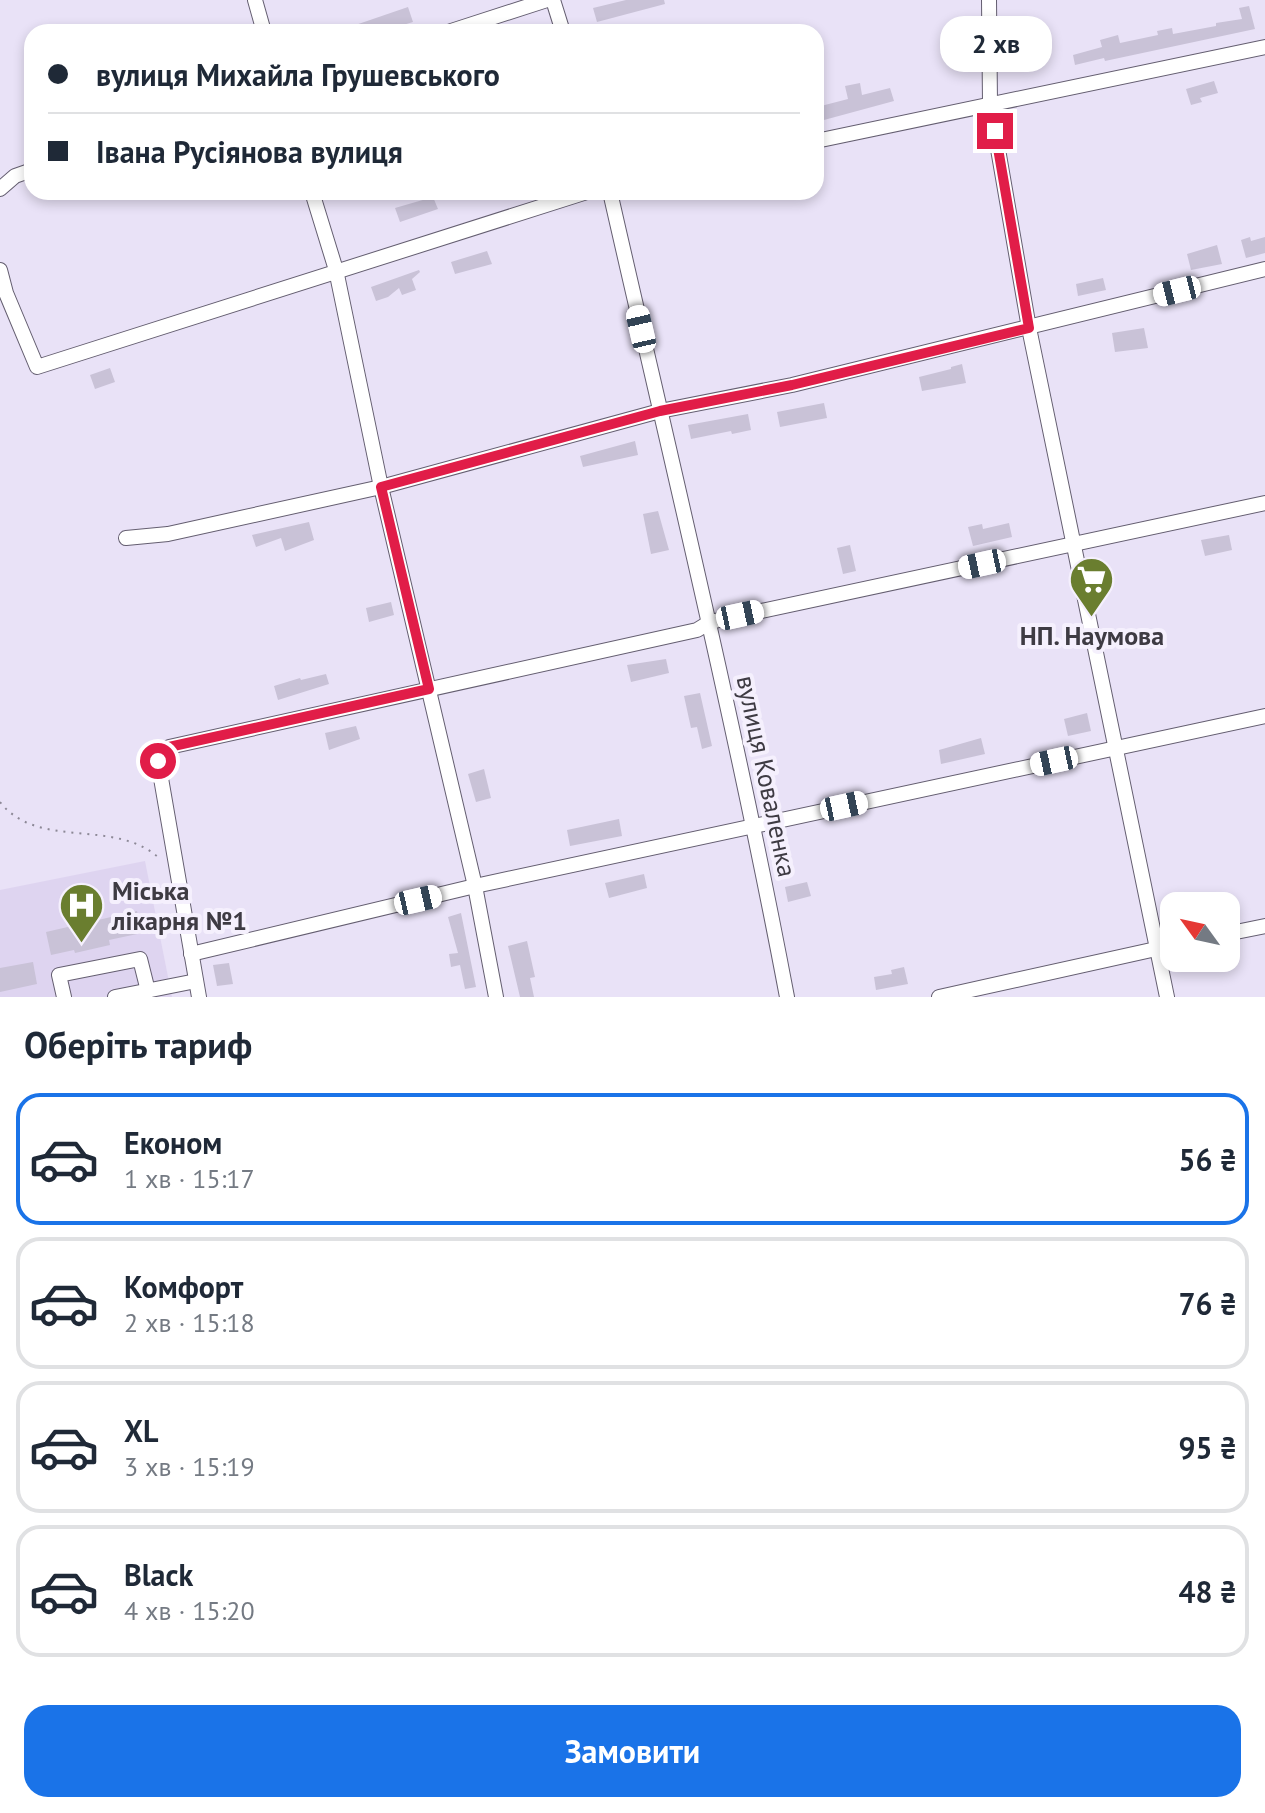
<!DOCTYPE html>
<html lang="uk">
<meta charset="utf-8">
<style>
:root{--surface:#fff;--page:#f2f2f3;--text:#1f2937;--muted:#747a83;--line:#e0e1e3;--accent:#1a73e8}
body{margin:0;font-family:"PT Sans",sans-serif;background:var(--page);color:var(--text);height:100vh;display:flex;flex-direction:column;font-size:30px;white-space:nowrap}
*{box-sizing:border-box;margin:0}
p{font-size:26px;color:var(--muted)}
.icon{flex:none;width:44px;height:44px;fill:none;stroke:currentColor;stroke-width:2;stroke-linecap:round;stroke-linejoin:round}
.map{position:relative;height:997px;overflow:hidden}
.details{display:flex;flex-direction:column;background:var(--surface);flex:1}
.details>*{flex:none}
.banner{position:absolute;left:24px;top:24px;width:800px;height:176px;border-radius:24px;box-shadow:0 4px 12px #0003;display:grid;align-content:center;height:176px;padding:0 24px;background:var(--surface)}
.needle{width:52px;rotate:303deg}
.controls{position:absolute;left:1160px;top:892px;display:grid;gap:16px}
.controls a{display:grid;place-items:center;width:80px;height:80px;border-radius:16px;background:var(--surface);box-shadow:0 4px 12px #0003;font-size:40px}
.end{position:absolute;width:36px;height:36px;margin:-18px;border:10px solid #e11d48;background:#fff;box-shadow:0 0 0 4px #fff}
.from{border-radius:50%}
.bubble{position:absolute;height:56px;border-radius:24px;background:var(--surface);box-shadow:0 4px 12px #0003;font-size:26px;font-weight:700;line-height:56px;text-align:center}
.car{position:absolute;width:24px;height:48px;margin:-24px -12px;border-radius:10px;box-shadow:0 0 6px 2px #0007;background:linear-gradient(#fff 24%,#345 0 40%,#fff 0 76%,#345 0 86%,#fff 0)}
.banner b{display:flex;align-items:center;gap:28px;height:76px;font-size:30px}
.banner b+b{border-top:2px solid var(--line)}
.banner i{width:20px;height:20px;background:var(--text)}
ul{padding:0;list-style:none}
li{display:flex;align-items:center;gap:24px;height:132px;margin:0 16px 12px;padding:0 8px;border:4px solid var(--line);border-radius:24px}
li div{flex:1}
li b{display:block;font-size:30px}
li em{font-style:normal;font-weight:700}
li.current{border-color:var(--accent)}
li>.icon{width:72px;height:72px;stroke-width:1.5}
h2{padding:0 24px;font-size:36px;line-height:96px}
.button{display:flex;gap:16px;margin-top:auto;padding:16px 24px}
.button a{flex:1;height:92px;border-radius:24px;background:var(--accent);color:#fff;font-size:32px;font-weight:700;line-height:92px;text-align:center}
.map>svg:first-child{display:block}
.built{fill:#ded4f0}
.building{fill:#c9c2d7}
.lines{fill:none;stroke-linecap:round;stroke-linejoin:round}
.minor-casing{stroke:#645e70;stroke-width:16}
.path{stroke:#8c8896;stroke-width:2;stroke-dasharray:2 6;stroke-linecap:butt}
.minor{stroke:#fff;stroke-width:14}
.route{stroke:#e11d48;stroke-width:10}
.labels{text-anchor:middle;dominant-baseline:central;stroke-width:8;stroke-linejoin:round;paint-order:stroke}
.poi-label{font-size:26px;font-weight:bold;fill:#3e3b43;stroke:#f5f0fd}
.street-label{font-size:26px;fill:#3e3b43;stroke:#f5f0fd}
</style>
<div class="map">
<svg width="1265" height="997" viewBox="0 0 1265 997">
<rect width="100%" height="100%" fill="#e9e2f7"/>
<!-- built -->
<polygon class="built" points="145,861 172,997 0,997 0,890"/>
<!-- building -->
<g class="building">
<polygon points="626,0 664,0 665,4 597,22 593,8"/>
<polygon points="1249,6 1255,29 1105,61 1104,58 1075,65 1073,55 1102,47 1100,40 1118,35 1120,43 1158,35 1157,31 1172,28 1173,34 1216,26 1216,23 1242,19 1239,8"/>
<polygon points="408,7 413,22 380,32 335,32"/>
<polygon points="1214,81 1218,93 1200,98 1202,102 1191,105 1186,89"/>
<polygon points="860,83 862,95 890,88 894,101 824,120 821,106 848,99 845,86"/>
<polygon points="433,197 438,209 400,222 395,208"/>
<polygon points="1250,237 1251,241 1265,237 1265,253 1246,258 1241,240"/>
<polygon points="1217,245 1222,264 1191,270 1187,254"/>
<polygon points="487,251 492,264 455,274 451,262"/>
<polygon points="419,270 420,272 412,279 416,290 402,295 399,288 388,297 376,301 371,287"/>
<polygon points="1103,278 1106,290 1078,296 1076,284"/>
<polygon points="1144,328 1148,348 1115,352 1112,333"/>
<polygon points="962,364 966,383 922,391 919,377 951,369 951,367"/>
<polygon points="110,368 115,382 95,389 90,375"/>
<polygon points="824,403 827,418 780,427 777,412"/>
<polygon points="748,414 751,430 732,434 731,431 691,439 688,425"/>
<polygon points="635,441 638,455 583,467 580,456"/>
<polygon points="658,511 669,550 651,554 643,514"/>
<polygon points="309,522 314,540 285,551 281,538 256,547 252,535"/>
<polygon points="1009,523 1012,537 973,546 968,527 982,524 983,529"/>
<polygon points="1229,535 1232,550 1205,556 1201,540"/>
<polygon points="850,545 856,571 843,574 837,548"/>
<polygon points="391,602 394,615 369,622 366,608"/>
<polygon points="666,659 669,673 631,682 627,665"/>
<polygon points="326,674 329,684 278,700 274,686 300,678 301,680"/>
<polygon points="700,693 712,746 702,749 697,727 691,728 684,696"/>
<polygon points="1087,713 1091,731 1068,736 1064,719"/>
<polygon points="356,726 360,739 329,750 325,733"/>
<polygon points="981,738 985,754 941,764 939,750"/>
<polygon points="484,769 491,798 476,802 468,774"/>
<polygon points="619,819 622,836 570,846 567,830"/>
<polygon points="644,874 647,888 609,898 605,883"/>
<polygon points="807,882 811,896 788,902 785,887"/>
<polygon points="137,911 142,933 109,940 110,945 75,953 74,950 51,955 46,932"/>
<polygon points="461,913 476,987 465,989 460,965 451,967 449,954 458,953 448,917"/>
<polygon points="527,941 535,977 530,978 534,997 520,997 508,946"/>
<polygon points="33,962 37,984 0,992 0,968"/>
<polygon points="229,963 233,984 217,986 213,965"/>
<polygon points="904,967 908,984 876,990 874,977 892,974 891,970"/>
</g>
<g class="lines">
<defs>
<g id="minor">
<polyline points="255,0 264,32"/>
<polyline points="553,0 563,32"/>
<polyline points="989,0 990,103 1029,328 1167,997"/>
<polyline points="448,32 547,0"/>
<polyline points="816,141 1265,47"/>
<polyline points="0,189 15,176 32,170"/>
<polyline points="312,192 336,270 381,487 475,886 496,997"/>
<path d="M610,192C671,460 736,727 787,997"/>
<polyline points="0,270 6,293 37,367 587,192"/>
<polyline points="126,538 168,534 381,487 660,411 792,385 1265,269"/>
<polyline points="1226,934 1265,926"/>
<polyline points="191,954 475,886 1265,716"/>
<polyline points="64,997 59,975 140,959 148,991"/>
<polyline points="115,997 196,981"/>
<polyline points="199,997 158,761 169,747 697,630 710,622 1265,503"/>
<polyline points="939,997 1174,945"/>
</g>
</defs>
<!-- minor casing -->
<use href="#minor" class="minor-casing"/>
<!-- path -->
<path class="path" d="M0,802C38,851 116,817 160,859"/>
<!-- minor -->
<use href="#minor" class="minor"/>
</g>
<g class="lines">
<!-- route -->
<polyline class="route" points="158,761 169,747 429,689 381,487 660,411 792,385 1029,328 995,131"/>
</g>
<!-- icons -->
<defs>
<symbol id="supermarket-pin" viewBox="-11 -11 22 30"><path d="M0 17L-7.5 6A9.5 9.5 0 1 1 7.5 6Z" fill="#6a7e2f" stroke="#f5f0fd"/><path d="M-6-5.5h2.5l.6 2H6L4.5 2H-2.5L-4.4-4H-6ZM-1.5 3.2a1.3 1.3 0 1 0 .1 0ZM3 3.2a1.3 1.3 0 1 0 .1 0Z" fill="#fff"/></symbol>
<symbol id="hospital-pin" viewBox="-11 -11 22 30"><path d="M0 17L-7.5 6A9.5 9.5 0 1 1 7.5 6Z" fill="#6a7e2f" stroke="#f5f0fd"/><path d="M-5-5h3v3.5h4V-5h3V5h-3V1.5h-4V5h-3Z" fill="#fff"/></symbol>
</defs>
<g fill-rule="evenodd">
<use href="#supermarket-pin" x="1066" y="554" width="51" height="69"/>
<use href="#hospital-pin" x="56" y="880" width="51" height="69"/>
</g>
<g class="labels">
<!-- poi labels -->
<g class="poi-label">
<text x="1092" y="635">НП. Наумова</text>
<text x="112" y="890" text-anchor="start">Міська<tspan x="112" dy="30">лікарня №1</tspan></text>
</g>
<!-- street labels -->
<g class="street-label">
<text transform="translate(767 776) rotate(78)">вулиця Коваленка</text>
</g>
</g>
</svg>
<div class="controls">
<a><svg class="needle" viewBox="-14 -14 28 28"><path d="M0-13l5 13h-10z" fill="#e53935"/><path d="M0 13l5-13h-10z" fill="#747a83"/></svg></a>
</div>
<i class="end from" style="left:158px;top:761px"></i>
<i class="end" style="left:995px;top:131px"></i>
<div class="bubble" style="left:940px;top:16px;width:112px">2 хв</div>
<i class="car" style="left:1177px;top:291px;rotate:256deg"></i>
<i class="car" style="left:641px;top:329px;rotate:347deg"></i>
<i class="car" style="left:982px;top:564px;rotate:258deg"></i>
<i class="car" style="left:740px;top:615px;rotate:78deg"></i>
<i class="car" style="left:1054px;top:761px;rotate:258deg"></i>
<i class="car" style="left:844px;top:806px;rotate:78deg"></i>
<i class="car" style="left:418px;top:900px;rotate:77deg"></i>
<div class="banner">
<b><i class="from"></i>вулиця Михайла Грушевського</b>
<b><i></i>Івана Русіянова вулиця</b>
</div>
</div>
<section class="details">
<h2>Оберіть тариф</h2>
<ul>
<li class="current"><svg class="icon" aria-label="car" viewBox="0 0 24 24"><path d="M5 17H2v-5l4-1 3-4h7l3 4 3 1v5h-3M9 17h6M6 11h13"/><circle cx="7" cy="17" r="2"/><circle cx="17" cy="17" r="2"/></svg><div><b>Економ</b><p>1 хв · 15:17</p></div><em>56 ₴</em></li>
<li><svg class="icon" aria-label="car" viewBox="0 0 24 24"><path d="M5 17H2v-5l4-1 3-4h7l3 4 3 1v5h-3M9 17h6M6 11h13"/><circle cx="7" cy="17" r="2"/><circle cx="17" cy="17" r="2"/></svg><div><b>Комфорт</b><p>2 хв · 15:18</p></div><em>76 ₴</em></li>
<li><svg class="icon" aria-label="car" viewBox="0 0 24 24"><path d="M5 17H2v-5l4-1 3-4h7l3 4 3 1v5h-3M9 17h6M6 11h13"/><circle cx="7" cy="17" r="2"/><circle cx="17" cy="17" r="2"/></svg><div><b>XL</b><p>3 хв · 15:19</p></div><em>95 ₴</em></li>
<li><svg class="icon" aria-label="car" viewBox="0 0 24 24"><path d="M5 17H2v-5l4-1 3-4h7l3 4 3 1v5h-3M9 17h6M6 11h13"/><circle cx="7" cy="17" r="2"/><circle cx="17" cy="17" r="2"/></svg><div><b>Black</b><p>4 хв · 15:20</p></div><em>48 ₴</em></li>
</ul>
<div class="button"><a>Замовити</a></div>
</section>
